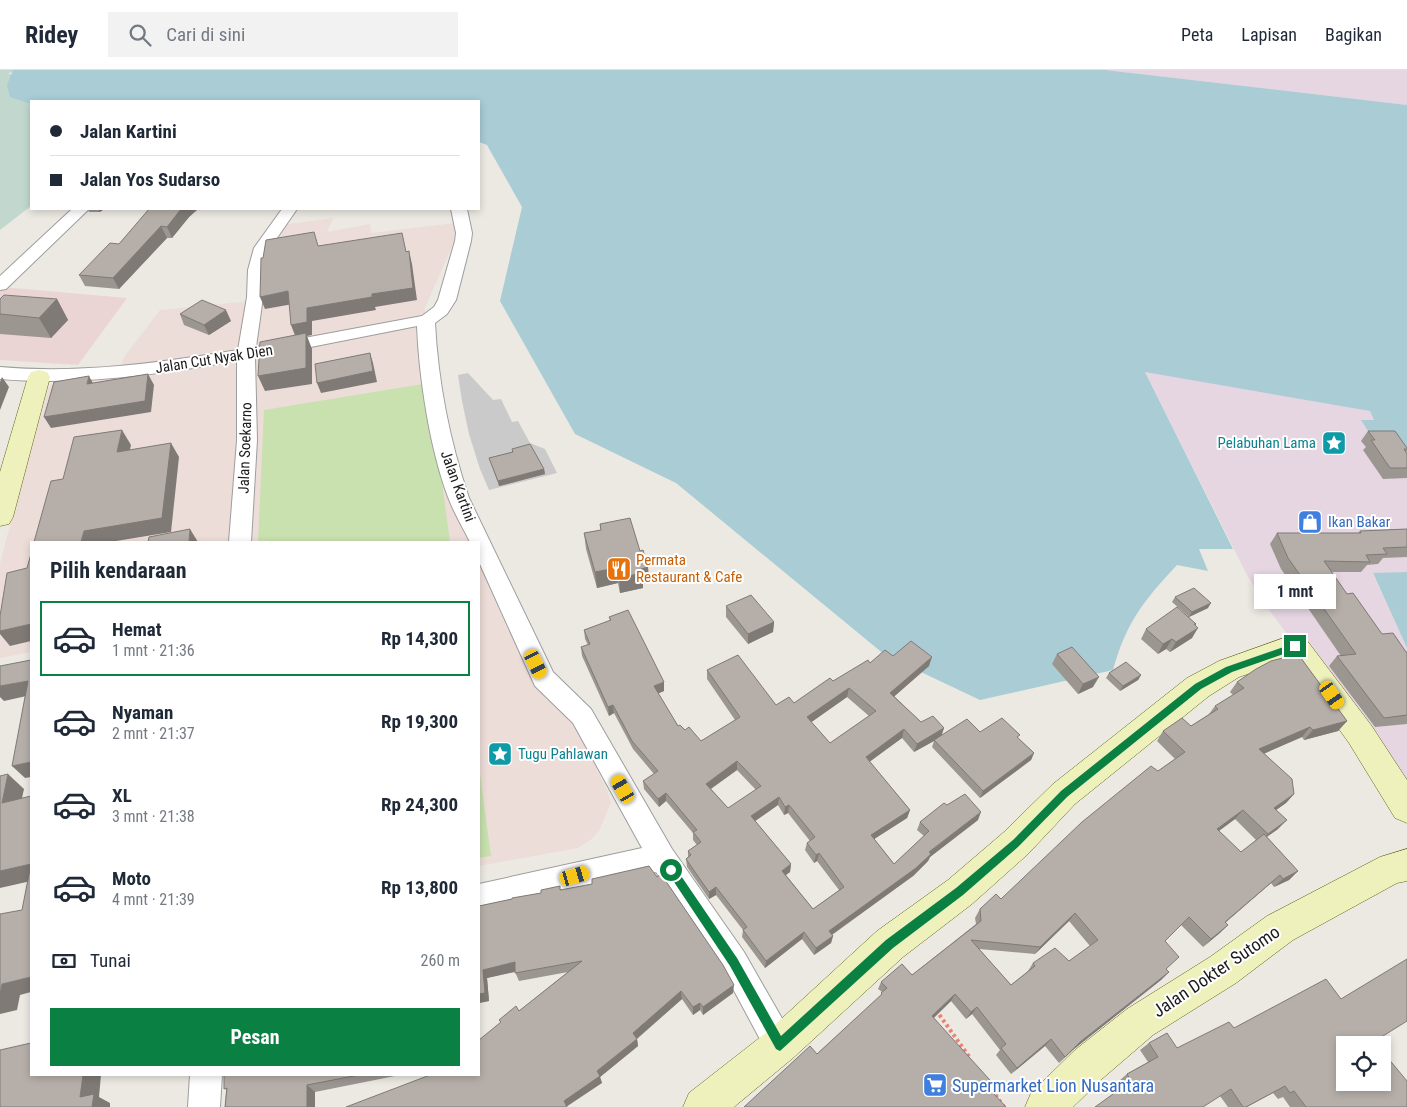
<!DOCTYPE html>
<html lang="id">
<meta charset="utf-8">
<style>
:root{--surface:#fff;--page:#f2f2f3;--text:#1f2937;--muted:#747a83;--line:#e0e1e3;--accent:#0b8043}
body{margin:0;font-family:"Roboto Condensed",sans-serif;background:var(--page);color:var(--text);height:100vh;display:flex;flex-direction:column;font-size:19px;white-space:nowrap}
*{box-sizing:border-box;margin:0}
p{font-size:16px;color:var(--muted)}
.icon{flex:none;width:28px;height:28px;fill:none;stroke:currentColor;stroke-width:2;stroke-linecap:round;stroke-linejoin:round}
.map{position:relative;flex:1;overflow:hidden}
.sheet{position:absolute;left:30px;top:471px;width:450px;height:535px;display:flex;flex-direction:column;background:var(--surface);border-radius:0px;box-shadow:0 2px 8px #0003}
.sheet>*{flex:none}
.top-card{position:absolute;left:30px;top:30px;width:450px;height:110px;border-radius:0px;box-shadow:0 2px 8px #0003;display:grid;align-content:center;height:110px;padding:0 20px;background:var(--surface)}
.controls{position:absolute;left:1336px;top:966px;display:grid;gap:10px}
.controls a{display:grid;place-items:center;width:55px;height:55px;border-radius:0px;background:var(--surface);box-shadow:0 2px 8px #0003;font-size:25px}
.end{position:absolute;width:22px;height:22px;margin:-11px;border:6px solid #0b8043;background:#fff;box-shadow:0 0 0 2px #fff}
.from{border-radius:50%}
.bubble{position:absolute;height:35px;border-radius:0px;background:var(--surface);box-shadow:0 2px 8px #0003;font-size:16px;font-weight:700;line-height:35px;text-align:center}
.car{position:absolute;width:15px;height:30px;margin:-15px -8px;border-radius:6px;box-shadow:0 0 4px 1px #0007;background:linear-gradient(#f5c518 24%,#345 0 40%,#f5c518 0 76%,#345 0 86%,#f5c518 0)}
.top-card b{display:flex;align-items:center;gap:18px;height:48px;font-size:19px}
.top-card b+b{border-top:1px solid var(--line)}
.top-card i{width:12px;height:12px;background:var(--text)}
ul{padding:0;list-style:none}
li{display:flex;align-items:center;gap:15px;height:75px;margin:0 10px 8px;padding:0 10px;border:2px solid transparent;border-radius:0px}
li div{flex:1}
li b{display:block;font-size:19px}
li em{font-style:normal;font-weight:700}
li.selected{border-color:var(--accent)}
li>.icon{width:45px;height:45px;stroke-width:1.5}
h2{padding:0 20px;font-size:22px;line-height:60px}
.pay{display:flex;align-items:center;gap:12px;height:55px;padding:0 20px;font-size:19px}
.pay p{margin-inline-start:auto}
.primary-button{display:flex;gap:10px;margin-top:auto;padding:10px 20px}
.primary-button a{flex:1;height:58px;border-radius:0px;background:var(--accent);color:#fff;font-size:20px;font-weight:700;line-height:58px;text-align:center}
header{display:flex;align-items:center;gap:30px;box-sizing:border-box;height:70px;padding:0 25px;background:var(--surface);border-bottom:1px solid var(--line)}
header strong{font-size:24px}
nav{display:flex;gap:28px;margin-inline-start:auto;font-size:18px}
.search{width:350px;height:45px;background:var(--page);display:flex;align-items:center;gap:12px;box-sizing:border-box;padding:0 18px;border-radius:0px;color:var(--muted);font-size:19px}
.map>svg:first-child{display:block}
.commercial{fill:#ebd5d4}
.industrial{fill:#e5d6e2}
.religious{fill:#cacaca}
.military{fill:#edddd8}
.grass{fill:#c8e1af}
.wetland{fill:#c2d8ce}
.water{fill:#a9ccd5}
.lines{fill:none;stroke-linecap:round;stroke-linejoin:round}
.street-casing{stroke:#9d9d9d;stroke-width:2}
.secondary-casing{stroke:#5d6512;stroke-width:1}
.path{stroke:#e88278;stroke-width:4;stroke-dasharray:3 3;stroke-linecap:butt}
.street{fill:#fff;fill-rule:evenodd}
.secondary{fill:#eff1bc;fill-rule:evenodd}
.wall{fill:#9c9691;fill-rule:evenodd}
.shaded-wall{fill:#7f7a76}
.building{fill:#b5aea9;stroke:#7f7a76;fill-rule:evenodd}
.route{fill:#0b8043}
.labels{text-anchor:middle;dominant-baseline:central;stroke-width:4;stroke-linejoin:round;paint-order:stroke}
.street-label{font-size:15px;fill:#1c1c1c;stroke:#fff}
.culture-label{font-size:15px;fill:#0d838f;stroke:#fff;text-anchor:end}
.shop-label{font-size:15px;fill:#366cbe;stroke:#fff;text-anchor:start}
.food-label{font-size:15px;fill:#c56008;stroke:#fff;text-anchor:start}
.near-street-label{font-size:18px;fill:#1c1c1c;stroke:#fff}
.near-shop-label{font-size:18px;fill:#366cbe;stroke:#fff;text-anchor:start}
</style>
<header>
<strong>Ridey</strong>
<div class="search"><svg class="icon" aria-label="search" viewBox="0 0 24 24"><circle cx="10" cy="10" r="6"/><path d="M15 15l6 6"/></svg>Cari di sini</div>
<nav><a>Peta</a><a>Lapisan</a><a>Bagikan</a></nav>
</header>
<div class="map">
<svg width="1407" height="1037" viewBox="0 0 1407 1037">
<rect width="100%" height="100%" fill="#ece9e3"/>
<!-- commercial -->
<polygon class="commercial" points="2,217 127,228 78,295 0,290 0,219"/>
<!-- industrial -->
<g class="industrial">
<polygon points="1105,0 1407,0 1407,35 1173,8"/>
<polygon points="1142,296 1370,341 1374,350 1362,350 1407,398 1407,502 1373,504 1407,578 1407,739 1306,589 1269,540 1247,505"/>
</g>
<!-- religious -->
<polygon class="religious" points="468,303 493,330 501,329 512,352 518,351 530,373 545,379 557,403 489,420 480,399 469,364 462,331 458,305"/>
<!-- military -->
<polygon class="military" points="333,148 327,162 370,154 371,163 455,153 454,172 425,238 424,253 450,396 607,720 611,733 599,761 592,769 578,778 479,796 479,472 31,472 31,582 0,588 0,493 30,378 49,317 63,307 120,298 124,287 160,240 249,231 273,156"/>
<!-- grass -->
<g class="grass">
<polygon points="429,313 450,472 258,472 264,340"/>
<polygon points="479,696 491,786 479,788"/>
</g>
<!-- wetland -->
<polygon class="wetland" points="0,0 16,0 8,4 284,31 31,31 31,136 0,160"/>
<!-- water -->
<g class="water">
<path d="M13,0H1105L1407,35V398L1370,364L1361,350H1374L1370,341L1145,302L1233,479H1199L1208,501L1177,495C1144,530 1126,553 1113,600L980,630L885,585L676,413L575,364L500,231L522,137L487,75L479,72V31H31V34L10,27L7,15Z"/>
<polygon points="1407,502 1407,578 1373,503"/>
</g>
<g class="lines">
<defs>
<g id="street">
<polygon points="72,139 89,139 6,219 0,220 0,206"/>
<path d="M282,139H297L270,178L264,200L263,227L256,277L422,246L434,237L438,230L455,171L456,163L451,139H467L472,163L471,171L456,230L447,244L435,253C438,312 450,372 469,428L553,602L591,639L672,779L744,882L791,964L796,975L791,986L780,991L769,986L724,902L656,802L479,842V814L642,778L573,653L535,616L479,492V472H470C463,458 454,443 448,427C430,379 419,308 417,256L255,288L257,370L251,472H229L237,370V291C158,304 80,316 0,309V297C80,304 159,293 238,280L247,227L248,200L254,178Z"/>
<polygon points="190,1005 222,1005 220,1037 188,1037"/>
</g>
<g id="secondary">
<polygon points="39,300 47,302 50,307 13,447 9,454 0,456 0,402 28,307 31,302"/>
<polygon points="1295,564 1305,568 1371,655 1407,710 1407,753 1395,748 1349,673 1289,590 1239,607 1209,626 1075,734 1028,784 972,834 903,887 793,988 734,1037 683,1037 689,1023 767,962 877,861 948,810 1004,762 1053,714 1187,608 1219,591"/>
<polygon points="1407,779 1407,811 1397,813 1293,870 1236,913 1153,965 1103,1008 1073,1037 1025,1037 1031,1023 1075,980 1127,939 1210,887 1267,846 1380,787"/>
</g>
</defs>
<!-- street casing -->
<use href="#street" class="street-casing"/>
<!-- secondary casing -->
<use href="#secondary" class="secondary-casing"/>
<!-- path -->
<g class="path">
<polyline points="936,940 970,988"/>
<polyline points="992,1020 1004,1037"/>
</g>
<!-- street -->
<use href="#street" class="street"/>
<!-- secondary -->
<use href="#secondary" class="secondary"/>
</g>
<!-- wall -->
<g class="wall">
<polygon points="88,139 104,139 100,142 89,142"/>
<polygon points="139,139 198,139 189,147 172,168 167,168 119,219 85,216 79,205 119,174 149,140"/>
<polygon points="0,229 57,229 68,250 51,268 0,264"/>
<polygon points="180,244 231,251 209,265 184,255"/>
<polygon points="1368,361 1407,378 1407,381 1406,382 1407,384 1407,408 1383,409 1363,380 1366,377 1361,371"/>
<polygon points="512,379 544,399 545,404 499,416 489,388 512,382"/>
<polygon points="600,454 640,481 648,497 649,512 643,514 643,518 620,523 618,513 597,518 586,479 584,463 601,460"/>
<polygon points="1407,459 1407,487 1383,488 1378,494 1367,495 1361,502 1331,502 1347,524 1382,564 1406,582 1407,582 1407,654 1375,657 1329,596 1337,586 1341,586 1281,499 1270,474 1277,463 1358,463 1360,461"/>
<polygon points="1175,527 1208,538 1189,547 1195,555 1192,568 1170,582 1166,579 1158,584 1141,569 1146,559 1188,546 1172,532"/>
<polygon points="726,536 774,552 773,562 748,574 726,547"/>
<path d="M609,547L664,621L658,623L678,656L685,660L701,671L735,650L707,609V600L776,635L794,633L833,611L870,593L893,586L929,596L894,626L921,652L944,658L941,666L980,662L1019,669L1034,683L1031,690L980,728L932,677L934,671L914,682L902,668L869,691L910,740L907,748L874,769L894,794L924,766L917,760L920,752L947,735L978,750L930,787L928,791L913,806L832,865L833,866L831,873L814,885L802,869L765,898L742,867L743,860L716,825L709,829L687,797L686,789L688,787V781L697,775L693,770V763L666,731L659,737L644,719L643,711L654,704L633,679L614,643L609,646L582,586L581,577L588,575L585,569L584,560L610,551ZM847,627L869,646L830,673L811,652ZM737,700L756,720L728,738L711,719ZM778,735L784,745L788,743L810,771L807,773L805,780L814,793L817,791L839,820L813,839L786,805L790,802L791,794L755,751Z"/>
<polygon points="1057,584 1093,617 1078,624 1052,594"/>
<polygon points="1109,603 1141,605 1138,610 1120,621 1106,608"/>
<path d="M1237,612L1347,651L1338,661L1304,670L1302,667L1264,683L1294,724L1286,733L1276,740L1278,759L1267,767L1298,801L1289,810L1274,817L1271,813L1225,852L1228,855L1203,877L1181,855L1165,871L1166,899L1169,902L1161,910L1074,979L1059,993L1045,976L1011,1004L996,985L1000,980L972,944L966,949L951,931L934,948L994,1024L817,984L880,927L882,922L878,919L881,912L912,905L976,854L975,848L980,839L1001,829L1158,701L1175,689L1157,671L1163,661L1191,656L1209,644L1215,636L1233,625L1230,622ZM1235,749L1256,770L1241,782L1219,761ZM1069,851L1090,876L1069,891L1033,893L1028,901L1011,915L979,879L1035,884Z"/>
<polygon points="561,819 733,923 703,945 700,940 693,945 682,929 637,969 638,976 600,1007 602,1013 479,1005 519,941 568,902 519,911 515,902 487,908 489,931 479,933 479,836"/>
<polygon points="1234,958 1375,971 1407,1037 1290,1037 1283,1027 1278,1029 1273,1023 1247,1037 1228,1037 1220,1026 1123,1017 1119,1011 1127,1004 1148,992 1140,980 1149,973 1177,978"/>
<polygon points="224,1005 400,1005 315,1022 315,1037 225,1037 226,1021"/>
</g>
<!-- shaded-wall -->
<g class="shaded-wall">
<polygon points="98,139 104,139 100,142"/>
<polygon points="181,139 198,139 189,147 172,168 167,157"/>
<polygon points="161,156 167,168 119,219 113,208"/>
<polygon points="409,181 412,194 417,230 375,237 376,240 312,251 312,265 307,266 312,279 312,314 265,321 258,306 296,268 291,255 307,238"/>
<polygon points="288,221 293,234 265,239 260,227"/>
<polygon points="57,229 68,250 51,268 39,248"/>
<polygon points="226,240 231,251 209,265 204,255"/>
<polygon points="370,283 373,293 377,312 321,323 317,313"/>
<polygon points="148,304 154,315 151,342 51,358 44,347"/>
<polygon points="89,306 95,317 87,314"/>
<polygon points="2,307 9,317 0,340 0,312"/>
<polygon points="122,360 131,375 126,397 117,382"/>
<polygon points="171,373 179,387 171,462 110,472 81,472 84,461"/>
<polygon points="544,399 545,404 499,416 498,411"/>
<polygon points="190,459 198,472 189,472"/>
<polygon points="648,497 649,512 643,514 643,518 620,523 619,508 641,499"/>
<polygon points="616,498 618,513 597,518 595,502"/>
<polygon points="1211,533 1208,538 1189,547 1192,542"/>
<polygon points="774,552 773,562 748,574 748,564"/>
<polygon points="31,554 31,571 10,576 0,564 0,561"/>
<polygon points="1194,554 1196,554 1191,563 1198,558 1192,568 1170,582 1176,572"/>
<polygon points="1172,569 1166,579 1158,584 1163,574"/>
<polygon points="932,587 929,596 888,632 890,623"/>
<polygon points="1141,605 1138,610 1120,621 1123,616"/>
<polygon points="1099,607 1093,617 1078,624 1083,614"/>
<polygon points="28,611 31,625 4,631 0,627 0,616"/>
<polygon points="664,612 664,621 655,625 654,616"/>
<polygon points="849,618 847,627 806,656 807,647"/>
<polygon points="613,635 614,643 609,646 608,637"/>
<polygon points="1347,651 1338,661 1304,670 1313,660"/>
<polygon points="1310,657 1302,667 1252,689 1259,679"/>
<polygon points="944,658 941,667 914,682 917,674"/>
<polygon points="904,659 902,668 864,696 866,687"/>
<polygon points="1034,683 1031,690 980,728 983,721"/>
<polygon points="737,691 737,700 706,722 706,714"/>
<polygon points="31,692 31,707 25,708 12,696"/>
<polygon points="8,704 24,719 18,747 2,733"/>
<polygon points="666,723 666,731 659,737 658,729"/>
<polygon points="1294,724 1286,733 1266,747 1274,738"/>
<polygon points="779,727 778,735 751,754 751,746"/>
<polygon points="789,735 788,743 784,745 785,737"/>
<polygon points="910,740 907,748 868,773 871,765"/>
<polygon points="1243,740 1235,749 1209,768 1217,759"/>
<polygon points="981,742 978,750 930,787 928,791 913,806 827,868 829,861"/>
<polygon points="1287,750 1278,759 1259,772 1268,764"/>
<polygon points="819,783 817,791 814,793 816,785"/>
<polygon points="31,794 31,811 0,818 0,801"/>
<polygon points="791,794 790,802 781,808 782,801"/>
<polygon points="1298,801 1289,810 1274,817 1283,809"/>
<polygon points="1280,805 1271,813 1217,860 1225,852"/>
<polygon points="716,817 716,825 709,829 709,822"/>
<polygon points="1075,843 1069,851 1035,884 1040,877"/>
<polygon points="1228,855 1220,863 1203,877 1211,869"/>
<polygon points="804,862 802,869 765,898 766,891"/>
<polygon points="833,866 831,873 814,885 816,878"/>
<polygon points="515,892 518,901 487,908 489,931 479,933 479,924 483,900"/>
<polygon points="1169,902 1161,910 1074,979 1059,993 1080,972"/>
<polygon points="31,907 31,922 20,925 17,940 0,944 0,925 2,914"/>
<polygon points="734,915 733,923 703,945 703,937"/>
<polygon points="681,921 682,929 634,971 633,963"/>
<polygon points="955,924 951,931 928,953 932,946"/>
<polygon points="700,933 700,940 693,945 693,937"/>
<polygon points="977,937 972,944 966,949 971,942"/>
<polygon points="637,969 638,976 600,1007 602,1013 566,1037 564,1031 597,1001"/>
<polygon points="1051,969 1045,976 1011,1004 1017,998"/>
<polygon points="83,1005 101,1005 99,1027 110,1033 110,1037 92,1037 80,1027"/>
<polygon points="307,1015 315,1022 315,1037 307,1037"/>
</g>
<!-- building -->
<g class="building">
<polygon points="149,139 181,139 167,157 161,156 113,208 79,205 110,173 119,174"/>
<polygon points="314,162 318,176 402,163 406,182 409,181 413,218 372,224 372,227 307,238 307,252 291,255 288,221 260,227 261,188 263,188 266,170"/>
<polygon points="4,225 57,229 39,248 0,244 0,229"/>
<polygon points="202,230 226,240 204,255 180,244"/>
<polygon points="306,263 306,298 258,306 260,272"/>
<polygon points="370,283 373,301 317,313 315,294"/>
<polygon points="148,304 145,331 44,347 54,312 89,306 87,314"/>
<polygon points="122,360 117,382 171,373 162,448 84,461 81,472 34,472 51,411 63,409 74,367"/>
<polygon points="1368,361 1395,361 1407,378 1407,379 1404,379 1407,384 1407,398 1390,398 1371,370 1375,370"/>
<polygon points="530,374 544,399 498,411 489,388 513,382 512,379"/>
<polygon points="630,448 640,481 643,480 648,497 641,499 642,503 619,508 616,498 595,502 584,463 601,460 600,454"/>
<polygon points="190,459 189,472 148,472 149,467"/>
<polygon points="1407,459 1407,477 1383,478 1387,484 1366,485 1370,492 1324,491 1347,524 1353,523 1382,564 1393,563 1406,582 1407,582 1407,645 1384,648 1337,586 1356,584 1288,488 1277,463 1361,463 1360,461"/>
<polygon points="31,484 31,554 0,561 0,546 7,503 27,498"/>
<polygon points="1194,518 1211,533 1192,542 1175,527"/>
<polygon points="751,525 774,552 748,564 726,536"/>
<polygon points="1177,537 1196,554 1194,554 1198,558 1176,572 1172,569 1163,574 1146,559"/>
<path d="M628,540L664,612L654,616L678,656L680,655L685,660L689,657L701,671L740,647L707,600L738,585L776,635L789,627L794,633L830,608L833,611L868,590L870,593L885,580L893,586L911,571L932,587L890,623L921,652L933,646L944,658L917,674L904,659L866,687L910,740L871,765L894,794L929,761L920,752L944,733L947,735L965,724L981,742L929,782L931,784L916,798L829,861L833,866L816,878L804,862L766,891L743,860L747,857L716,817L709,822L686,789L691,785L688,781L701,772L693,762L697,760L666,723L658,729L643,711L658,701L632,671L613,635L608,637L581,577L590,574L584,560L611,550L609,547ZM849,618L876,641L830,673L807,647ZM737,691L761,716L728,738L706,714ZM779,727L785,737L789,735L815,767L807,773L816,785L819,783L844,817L813,839L782,801L791,794L751,746Z"/>
<polygon points="1072,577 1099,607 1083,614 1057,584"/>
<path d="M1298,584L1347,651L1313,660L1310,657L1259,679L1292,709L1294,724L1274,738L1287,750L1268,764L1243,740L1217,759L1241,782L1264,764L1298,801L1283,809L1280,805L1225,852L1228,855L1211,869L1189,847L1165,871L1179,887L1166,899L1169,902L1080,972L1065,987L1051,969L1017,998L1001,978L1006,974L977,937L971,942L955,924L932,946L998,1019L994,1024L1006,1037H744L810,976L817,984L882,924L881,923L887,918L881,912L902,894L912,905L981,851L980,839L996,824L1001,829L1082,752L1151,696L1158,701L1185,682L1163,661L1182,648L1191,656L1218,639L1215,636L1244,618L1237,612L1256,599L1271,591ZM1075,843L1098,870L1069,891L1055,878L1033,893L1035,896L1011,915L971,870L1040,877Z"/>
<polygon points="31,590 31,692 12,696 28,611 0,616 0,596"/>
<polygon points="1126,592 1141,605 1123,616 1109,603"/>
<polygon points="1002,648 1020,665 1017,667 1034,683 983,721 934,670 967,649 980,662"/>
<polygon points="8,704 2,733 31,726 31,907 2,914 0,925 0,844 22,840 31,794 0,801 0,706"/>
<polygon points="649,796 657,807 661,804 723,895 734,915 703,937 700,933 693,937 681,921 633,963 637,969 597,1001 600,1006 564,1031 567,1037 346,1037 430,1005 479,1005 479,970 501,952 499,950 516,936 519,941 582,891 515,903 515,892 483,900 485,923 479,924 479,836 512,829 512,828 541,823 541,820 560,816 560,820 592,814 592,809"/>
<polygon points="1407,889 1407,951 1375,971 1378,975 1345,975 1345,1012 1382,1012 1382,981 1407,1011 1407,1037 1306,1037 1294,1021 1290,1023 1285,1016 1246,1037 1243,1037 1231,1019 1203,1037 1095,1037 1131,1011 1127,1004 1158,987 1149,973 1167,963 1177,978 1229,952 1234,958 1326,909 1341,929"/>
<polygon points="31,973 31,1005 83,1005 80,1027 94,1024 92,1037 0,1037 0,980"/>
<polygon points="224,1005 359,1005 307,1015 307,1037 225,1037 227,1018 224,1019"/>
</g>
<!-- route -->
<polygon class="route" points="1295,573 1299,576 1298,579 1232,602 1201,619 1067,727 1019,776 963,825 893,878 780,981 776,979 730,896 666,800 671,796 675,797 737,888 781,966 886,870 956,818 1013,770 1061,721 1195,614 1226,597"/>
<!-- icons -->
<defs>
<symbol id="sight-square" viewBox="-11 -11 22 22"><rect x="-9" y="-9" width="18" height="18" rx="4" fill="#0f9aa8" stroke="#fff"/><path d="M0-6L1.8-2.2L6-1.7L2.9 1.2L3.7 5.4L0 3.3L-3.7 5.4L-2.9 1.2L-6-1.7L-1.8-2.2Z" fill="#fff"/></symbol>
<symbol id="shop-square" viewBox="-11 -11 22 22"><rect x="-9" y="-9" width="18" height="18" rx="4" fill="#3f7fe0" stroke="#fff"/><path d="M-5-2.5h2.3a2.7 3.5 0 0 1 5.4 0H5L5.5 6h-11ZM-1.5-2.5h3a1.5 2.3 0 0 0-3 0Z" fill="#fff"/></symbol>
<symbol id="restaurant-square" viewBox="-11 -11 22 22"><rect x="-9" y="-9" width="18" height="18" rx="4" fill="#e8710a" stroke="#fff"/><path d="M-5-6h1v4h1v-4h1v4h1v-4h1v5L-1.5 .5V6h-2V.5L-5-1ZM5-6V6H3V1.5H1.5Q1.5-4 5-6Z" fill="#fff"/></symbol>
<symbol id="supermarket-square" viewBox="-11 -11 22 22"><rect x="-9" y="-9" width="18" height="18" rx="4" fill="#3f7fe0" stroke="#fff"/><path d="M-6-5.5h2.5l.6 2H6L4.5 2H-2.5L-4.4-4H-6ZM-1.5 3.2a1.3 1.3 0 1 0 .1 0ZM3 3.2a1.3 1.3 0 1 0 .1 0Z" fill="#fff"/></symbol>
</defs>
<g fill-rule="evenodd">
<use href="#sight-square" x="1320" y="359" width="28" height="28"/>
<use href="#shop-square" x="1296" y="438" width="28" height="28"/>
<use href="#restaurant-square" x="605" y="485" width="28" height="28"/>
<use href="#sight-square" x="486" y="670" width="28" height="28"/>
<use href="#supermarket-square" x="921" y="1001" width="28" height="28"/>
</g>
<g class="labels">
<!-- street labels -->
<g class="street-label">
<text transform="translate(214 289) rotate(-9)">Jalan Cut Nyak Dien</text>
<text transform="translate(245 378) rotate(-88)">Jalan Soekarno</text>
<text transform="translate(458 416) rotate(70)">Jalan Kartini</text>
</g>
<!-- culture labels -->
<g class="culture-label">
<text x="1316" y="373">Pelabuhan Lama</text>
<text x="518" y="684" text-anchor="start">Tugu Pahlawan</text>
</g>
<!-- shop labels -->
<g class="shop-label">
<text x="1328" y="452">Ikan Bakar</text>
</g>
<!-- food labels -->
<g class="food-label">
<text x="636" y="490">Permata<tspan x="636" dy="17">Restaurant &amp; Cafe</tspan></text>
</g>
<!-- near-street labels -->
<g class="near-street-label">
<text transform="translate(1216 901) rotate(-34)">Jalan Dokter Sutomo</text>
</g>
<!-- near-shop labels -->
<g class="near-shop-label">
<text x="952" y="1015">Supermarket Lion Nusantara</text>
</g>
</g>
</svg>
<div class="controls">
<a><svg class="icon" aria-label="locate" viewBox="0 0 24 24"><circle cx="12" cy="12" r="6"/><path d="M12 2v4M12 18v4M2 12h4M18 12h4"/></svg></a>
</div>
<i class="end from" style="left:671px;top:800px"></i>
<i class="end" style="left:1295px;top:576px"></i>
<div class="bubble" style="left:1254px;top:504px;width:82px">1 mnt</div>
<i class="car" style="left:536px;top:594px;rotate:154deg"></i>
<i class="car" style="left:1332px;top:625px;rotate:145deg"></i>
<i class="car" style="left:623px;top:719px;rotate:330deg"></i>
<i class="car" style="left:575px;top:806px;rotate:74deg"></i>
<div class="top-card">
<b><i class="from"></i>Jalan Kartini</b>
<b><i></i>Jalan Yos Sudarso</b>
</div>
<section class="sheet">
<h2>Pilih kendaraan</h2>
<ul>
<li class="selected"><svg class="icon" aria-label="car" viewBox="0 0 24 24"><path d="M5 17H2v-5l4-1 3-4h7l3 4 3 1v5h-3M9 17h6M6 11h13"/><circle cx="7" cy="17" r="2"/><circle cx="17" cy="17" r="2"/></svg><div><b>Hemat</b><p>1 mnt · 21:36</p></div><em>Rp 14,300</em></li>
<li><svg class="icon" aria-label="car" viewBox="0 0 24 24"><path d="M5 17H2v-5l4-1 3-4h7l3 4 3 1v5h-3M9 17h6M6 11h13"/><circle cx="7" cy="17" r="2"/><circle cx="17" cy="17" r="2"/></svg><div><b>Nyaman</b><p>2 mnt · 21:37</p></div><em>Rp 19,300</em></li>
<li><svg class="icon" aria-label="car" viewBox="0 0 24 24"><path d="M5 17H2v-5l4-1 3-4h7l3 4 3 1v5h-3M9 17h6M6 11h13"/><circle cx="7" cy="17" r="2"/><circle cx="17" cy="17" r="2"/></svg><div><b>XL</b><p>3 mnt · 21:38</p></div><em>Rp 24,300</em></li>
<li><svg class="icon" aria-label="car" viewBox="0 0 24 24"><path d="M5 17H2v-5l4-1 3-4h7l3 4 3 1v5h-3M9 17h6M6 11h13"/><circle cx="7" cy="17" r="2"/><circle cx="17" cy="17" r="2"/></svg><div><b>Moto</b><p>4 mnt · 21:39</p></div><em>Rp 13,800</em></li>
</ul>
<div class="pay"><svg class="icon" aria-label="cash" viewBox="0 0 24 24"><path d="M3 7h18v10H3z"/><circle cx="12" cy="12" r="2"/></svg>Tunai<p>260 m</p></div>
<div class="primary-button"><a>Pesan</a></div>
</section>
</div>
